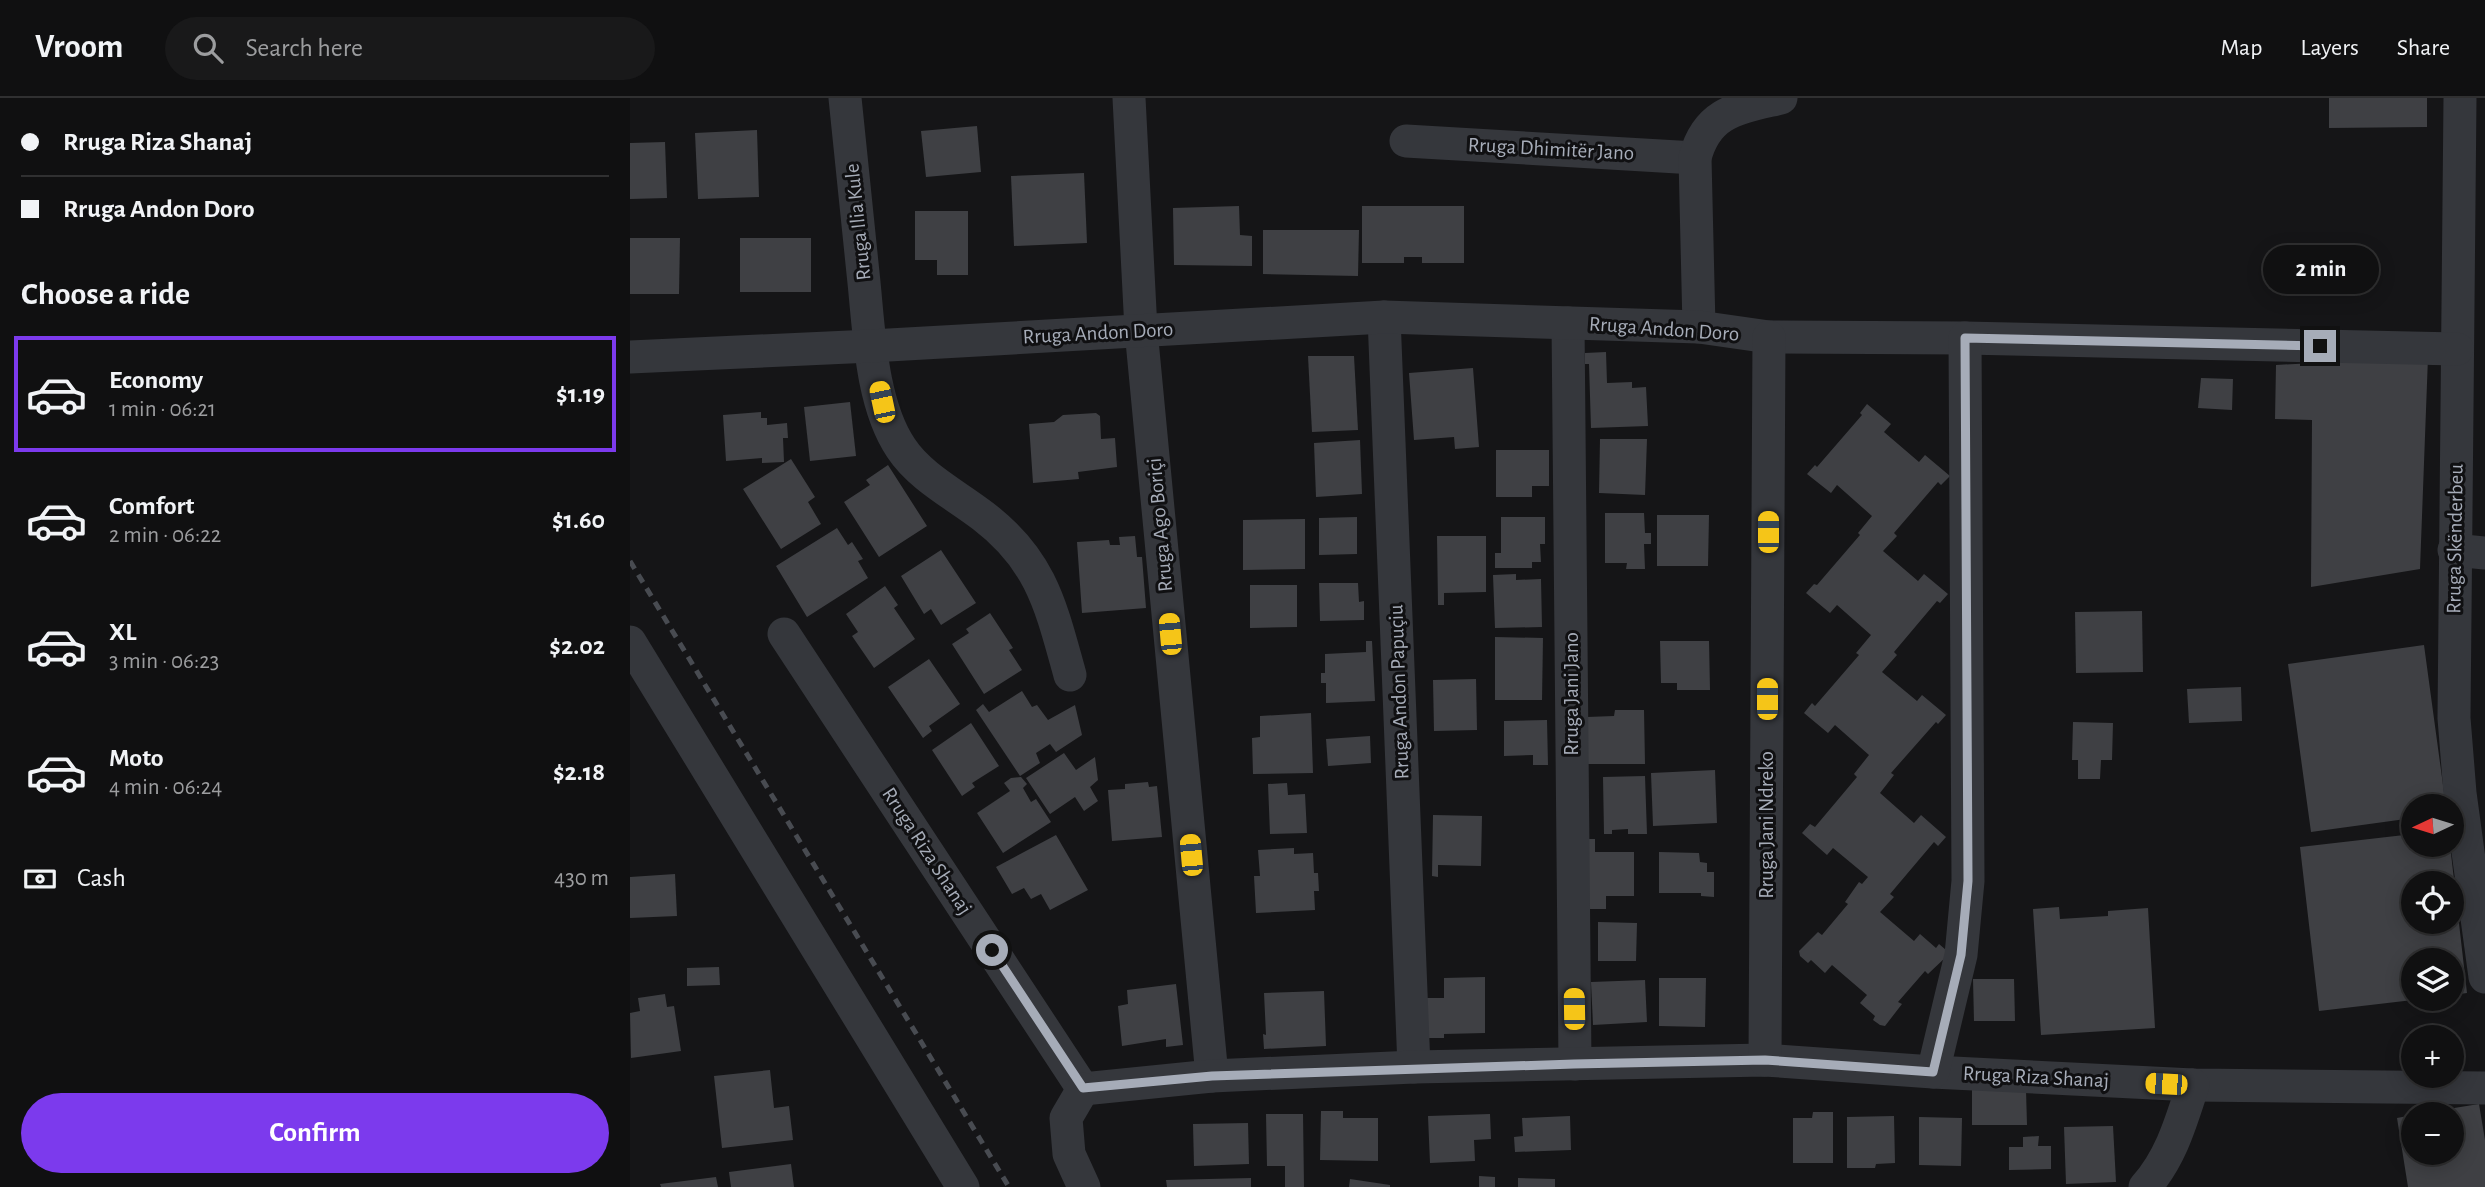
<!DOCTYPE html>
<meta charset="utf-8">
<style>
:root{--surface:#101011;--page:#19191a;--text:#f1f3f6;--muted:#9c9d9f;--line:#303031;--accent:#7c3aed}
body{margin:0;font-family:"Alegreya Sans",sans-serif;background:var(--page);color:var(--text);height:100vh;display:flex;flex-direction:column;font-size:26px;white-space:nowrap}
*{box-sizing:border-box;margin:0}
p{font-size:23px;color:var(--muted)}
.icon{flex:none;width:38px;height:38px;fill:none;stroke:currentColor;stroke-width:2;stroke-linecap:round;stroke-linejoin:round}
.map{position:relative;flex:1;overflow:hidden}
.panel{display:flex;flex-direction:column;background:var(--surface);width:630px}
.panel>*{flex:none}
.hud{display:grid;align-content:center;height:154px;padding:0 21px;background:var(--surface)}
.needle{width:46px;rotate:266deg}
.fabs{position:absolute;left:1771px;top:696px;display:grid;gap:14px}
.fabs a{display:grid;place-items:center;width:63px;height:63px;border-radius:50%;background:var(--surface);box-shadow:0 4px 18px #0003,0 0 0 2px var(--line);font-size:35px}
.end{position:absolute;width:32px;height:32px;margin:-16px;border:9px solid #a6acb8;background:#111;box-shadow:0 0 0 4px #111}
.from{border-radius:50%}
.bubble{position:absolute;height:49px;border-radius:24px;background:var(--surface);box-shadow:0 4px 18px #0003,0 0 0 2px var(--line);font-size:23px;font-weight:700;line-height:49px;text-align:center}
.car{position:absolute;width:21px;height:42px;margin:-21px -10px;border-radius:9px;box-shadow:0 0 5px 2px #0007;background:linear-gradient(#f5c518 24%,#345 0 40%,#f5c518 0 76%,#345 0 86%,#f5c518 0)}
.hud b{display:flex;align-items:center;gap:24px;height:66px;font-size:26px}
.hud b+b{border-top:2px solid var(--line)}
.hud i{width:18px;height:18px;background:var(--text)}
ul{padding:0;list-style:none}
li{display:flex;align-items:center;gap:21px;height:116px;margin:0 14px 10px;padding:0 7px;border:4px solid transparent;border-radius:0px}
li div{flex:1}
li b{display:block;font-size:26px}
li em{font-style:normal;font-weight:700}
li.selected{border-color:var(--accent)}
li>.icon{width:63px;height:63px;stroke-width:1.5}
h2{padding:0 21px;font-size:32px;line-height:84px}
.pay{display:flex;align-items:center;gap:18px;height:77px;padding:0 21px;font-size:26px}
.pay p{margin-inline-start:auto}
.button{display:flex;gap:14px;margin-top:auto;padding:14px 21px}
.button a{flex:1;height:80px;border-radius:42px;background:var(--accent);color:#fff;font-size:28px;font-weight:700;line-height:80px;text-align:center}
header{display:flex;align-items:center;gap:42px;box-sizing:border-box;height:98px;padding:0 35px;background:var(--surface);border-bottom:2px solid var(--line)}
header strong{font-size:33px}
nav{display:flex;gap:38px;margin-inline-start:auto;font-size:24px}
.search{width:490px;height:63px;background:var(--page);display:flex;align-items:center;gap:18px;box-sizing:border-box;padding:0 24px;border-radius:38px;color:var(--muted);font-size:26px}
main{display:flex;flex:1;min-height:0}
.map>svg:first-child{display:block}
.building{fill:#3f4044;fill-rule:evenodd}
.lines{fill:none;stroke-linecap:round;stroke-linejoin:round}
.minor{stroke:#35373c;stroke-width:33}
.rail{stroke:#484b51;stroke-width:5;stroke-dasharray:9 7;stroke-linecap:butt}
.route{stroke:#a6acb8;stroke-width:9}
.labels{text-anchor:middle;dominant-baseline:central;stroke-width:6;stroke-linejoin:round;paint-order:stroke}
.street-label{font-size:21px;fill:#a6acb8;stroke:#101012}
</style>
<header>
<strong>Vroom</strong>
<div class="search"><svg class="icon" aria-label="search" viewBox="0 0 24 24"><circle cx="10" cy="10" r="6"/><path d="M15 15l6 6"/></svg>Search here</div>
<nav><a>Map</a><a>Layers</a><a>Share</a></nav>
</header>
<main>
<section class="panel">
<div class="hud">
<b><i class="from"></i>Rruga Riza Shanaj</b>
<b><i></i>Rruga Andon Doro</b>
</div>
<h2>Choose a ride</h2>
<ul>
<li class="selected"><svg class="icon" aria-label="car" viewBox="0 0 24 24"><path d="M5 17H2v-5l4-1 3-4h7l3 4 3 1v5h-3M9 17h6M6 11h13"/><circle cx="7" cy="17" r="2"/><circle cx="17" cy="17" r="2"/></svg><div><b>Economy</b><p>1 min · 06:21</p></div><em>$1.19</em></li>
<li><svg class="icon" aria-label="car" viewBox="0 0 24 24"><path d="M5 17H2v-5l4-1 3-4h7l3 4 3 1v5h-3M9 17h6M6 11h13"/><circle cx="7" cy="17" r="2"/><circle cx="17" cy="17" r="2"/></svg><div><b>Comfort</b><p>2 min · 06:22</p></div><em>$1.60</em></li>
<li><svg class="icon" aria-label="car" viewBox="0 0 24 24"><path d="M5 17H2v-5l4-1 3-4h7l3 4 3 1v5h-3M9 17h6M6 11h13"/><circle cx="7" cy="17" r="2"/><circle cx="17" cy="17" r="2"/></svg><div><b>XL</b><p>3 min · 06:23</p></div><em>$2.02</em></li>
<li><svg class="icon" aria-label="car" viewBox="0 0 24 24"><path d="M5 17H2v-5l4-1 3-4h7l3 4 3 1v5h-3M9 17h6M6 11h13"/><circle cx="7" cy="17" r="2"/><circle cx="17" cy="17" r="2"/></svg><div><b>Moto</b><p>4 min · 06:24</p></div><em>$2.18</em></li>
</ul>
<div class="pay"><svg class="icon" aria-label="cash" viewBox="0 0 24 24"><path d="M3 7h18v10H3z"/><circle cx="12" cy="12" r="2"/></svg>Cash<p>430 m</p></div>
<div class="button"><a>Confirm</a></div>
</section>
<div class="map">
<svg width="1855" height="1089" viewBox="0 0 1855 1089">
<rect width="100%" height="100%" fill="#151517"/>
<!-- building -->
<g class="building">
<polygon points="1699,0 1797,0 1797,29 1699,30"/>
<polygon points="347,28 351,74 296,79 291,33"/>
<polygon points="127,32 129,99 68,101 65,35"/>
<polygon points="35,44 37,100 0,101 0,45"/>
<polygon points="454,75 457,145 384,148 381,78"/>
<polygon points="609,108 610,137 622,138 622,168 544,167 543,110"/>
<polygon points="732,108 834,108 834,165 792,165 792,159 774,159 774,165 732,165"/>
<polygon points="285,113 338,113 338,177 307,177 307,162 285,162"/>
<polygon points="633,132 729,132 728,178 633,176"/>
<polygon points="0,140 50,140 49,196 0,196"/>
<rect x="110" y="140" width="71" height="54"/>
<polygon points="976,254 977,285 1002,284 1002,290 1016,289 1018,328 961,330 959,266 955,266 955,255"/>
<polygon points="678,258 724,258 728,332 682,334"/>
<polygon points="1798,259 1790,471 1681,489 1682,322 1645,321 1646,267"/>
<polygon points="843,270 849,349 825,351 824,339 784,342 779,275"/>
<polygon points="1571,280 1603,281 1602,312 1568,310"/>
<polygon points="220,304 226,358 180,363 174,309"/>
<polygon points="1237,306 1261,326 1254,334 1289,364 1295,357 1320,378 1311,387 1308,384 1264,435 1267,438 1253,453 1288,483 1294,476 1318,496 1310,505 1307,503 1264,554 1267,557 1252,574 1287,603 1292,597 1316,617 1308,626 1306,624 1261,675 1264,677 1250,695 1284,725 1291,717 1316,739 1308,748 1304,744 1260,796 1264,799 1250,814 1284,843 1290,836 1306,850 1309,846 1316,852 1317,858 1298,876 1295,873 1268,904 1272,906 1255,928 1250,927 1243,922 1245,918 1230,905 1237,897 1202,867 1195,875 1181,862 1178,865 1170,858 1169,853 1188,834 1192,837 1218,806 1215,804 1229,784 1232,786 1238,779 1203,750 1197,757 1172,735 1180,726 1185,729 1227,679 1224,676 1239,657 1205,627 1198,635 1174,615 1182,605 1185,608 1229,557 1226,555 1241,537 1207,507 1200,515 1176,495 1184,486 1187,487 1230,437 1228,435 1242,418 1207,387 1201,395 1177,376 1185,367 1187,369 1232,317 1230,315"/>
<polygon points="131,314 131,320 137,320 137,327 157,325 158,340 153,340 154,364 132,365 132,360 96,363 93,317"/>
<polygon points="466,315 470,318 471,341 485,340 487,369 448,374 449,381 403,385 399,326 424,324 433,317"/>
<polygon points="970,341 1017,341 1015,397 969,395"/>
<polygon points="730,342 732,396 686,399 684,345"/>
<polygon points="866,352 919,352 919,388 902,388 902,399 866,399"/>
<polygon points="161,361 185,399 178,404 191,426 151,451 113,391"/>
<polygon points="258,367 297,428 249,459 214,404 240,387 236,382"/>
<polygon points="975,415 1014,415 1015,435 1021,435 1021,446 1014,446 1015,471 996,471 997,465 975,465"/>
<polygon points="1027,417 1079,417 1078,468 1027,468"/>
<polygon points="727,419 727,456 689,457 689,420"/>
<polygon points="871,419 915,419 915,446 910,446 911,464 902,464 902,470 865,470 865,455 871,455"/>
<polygon points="675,421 675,471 613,472 613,422"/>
<polygon points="207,430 218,447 222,444 233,461 228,463 238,480 177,519 146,468"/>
<polygon points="505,438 507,459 512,459 516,510 452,515 447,444 479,442 480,447 490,447 489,439"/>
<polygon points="807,438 856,438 856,494 814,495 814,507 808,507"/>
<polygon points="311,452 346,505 311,527 301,511 294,516 271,478"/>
<polygon points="886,476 886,482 911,481 912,529 865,530 863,477"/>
<polygon points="689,485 728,485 729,504 734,503 734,522 690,523"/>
<polygon points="620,487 667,487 667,529 620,530"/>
<polygon points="255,488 268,507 264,510 285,541 244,570 222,538 228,534 216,516"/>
<polygon points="1512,513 1513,574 1446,575 1445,514"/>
<polygon points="360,515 383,550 379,552 392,572 354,596 322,546 339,535 336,531"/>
<polygon points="865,539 913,540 912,602 865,602"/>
<polygon points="736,543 742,543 745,603 696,605 696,585 691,585 691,575 695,575 695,556 736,554"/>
<polygon points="1030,543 1079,543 1080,592 1047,592 1047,585 1031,585"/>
<polygon points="1794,547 1816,709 1783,709 1783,720 1681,734 1658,566"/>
<polygon points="299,561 330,606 299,628 302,633 293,640 258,589"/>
<polygon points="846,581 847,632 804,633 803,582"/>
<polygon points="1611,589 1612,623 1559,625 1557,591"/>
<polygon points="392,593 402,609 407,607 418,622 445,607 452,637 426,654 420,646 406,655 410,665 390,678 346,612 353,606 359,614"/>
<polygon points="985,612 1014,612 1015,666 958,666 957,619 984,618"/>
<polygon points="681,615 683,675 623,676 622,640 630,639 630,618"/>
<polygon points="917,622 918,667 903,667 903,657 874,658 874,623"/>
<polygon points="1443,624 1483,625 1482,662 1471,662 1470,681 1448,681 1448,662 1442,662"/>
<polygon points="341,625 369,668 342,685 345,689 332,698 302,652"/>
<polygon points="740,638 741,665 698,668 696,641"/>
<polygon points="434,655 446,672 465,659 468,682 460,689 468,703 454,713 445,699 420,716 396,680"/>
<polygon points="1085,672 1087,725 1023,728 1021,675"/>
<polygon points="1015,678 1017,736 998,736 998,731 982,732 982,736 974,736 973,679"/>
<polygon points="391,679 397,686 393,690 401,704 406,701 421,724 373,755 347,715 380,693 374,685 381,680"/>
<polygon points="518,684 519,689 527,688 532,739 482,743 478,692 495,691 495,686"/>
<polygon points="657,685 658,697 675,696 677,735 640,736 638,686"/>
<polygon points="803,717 852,718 851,768 808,767 808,779 802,778"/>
<path d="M1783,736V747H1820L1837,895L1822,897V863H1783V902L1689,913L1670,749ZM1783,786H1822V824H1783Z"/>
<polygon points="426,737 458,792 420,812 411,796 401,801 394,790 382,796 366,769"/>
<polygon points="947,741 965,741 965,754 1004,754 1004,798 976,798 976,811 948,811"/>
<polygon points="664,750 664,756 683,755 684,775 688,775 689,793 684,793 685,812 626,815 624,778 630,778 628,752"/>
<polygon points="1029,754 1069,755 1070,764 1077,765 1077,774 1084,774 1084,799 1071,798 1071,795 1029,795"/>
<polygon points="45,776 47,818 0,820 0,779"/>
<polygon points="1429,809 1430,821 1478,818 1478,813 1518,810 1525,930 1411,937 1403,811"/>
<polygon points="968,824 1007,825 1006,863 968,863"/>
<polygon points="89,869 90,887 57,888 57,870"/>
<polygon points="855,879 855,935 814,936 814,940 797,940 797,900 814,900 814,880"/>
<polygon points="1029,880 1076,880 1075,929 1029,928"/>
<polygon points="1343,881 1384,881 1385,923 1344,923"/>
<polygon points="1015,882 1017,924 963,927 961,884"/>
<polygon points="546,886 553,947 536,949 536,941 492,948 488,908 498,906 497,892"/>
<polygon points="694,893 696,948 634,951 633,936 636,937 634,895"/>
<polygon points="35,896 37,909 44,908 51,953 1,960 0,915 10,913 8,900"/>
<polygon points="140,972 144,1010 159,1008 163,1042 92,1050 84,978"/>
<polygon points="1342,992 1396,992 1397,1027 1342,1027"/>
<polygon points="1849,1006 1855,1042 1855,1089 1778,1089 1767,1020 1783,1017 1783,1055 1822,1055 1822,1017 1793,1015"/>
<polygon points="691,1013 713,1013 713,1020 748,1020 748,1063 690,1062"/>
<polygon points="1183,1014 1203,1014 1203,1065 1163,1065 1163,1020 1182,1020"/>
<polygon points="636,1016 673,1016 674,1089 655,1089 655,1068 637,1068"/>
<polygon points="860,1016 861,1041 844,1042 845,1063 800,1065 798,1018"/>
<polygon points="940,1018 941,1052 885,1054 884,1039 893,1038 892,1020"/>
<polygon points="1264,1018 1265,1065 1246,1066 1245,1070 1217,1070 1217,1019"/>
<polygon points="1289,1019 1332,1020 1331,1068 1289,1067"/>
<polygon points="618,1025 619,1066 564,1068 563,1026"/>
<polygon points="1483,1028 1486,1084 1436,1086 1434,1029"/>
<polygon points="1409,1038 1408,1048 1421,1048 1421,1071 1379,1072 1379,1049 1393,1049 1393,1039"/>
<polygon points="161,1066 164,1089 101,1089 99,1074"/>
<polygon points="849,1078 865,1079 865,1089 849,1089"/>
<polygon points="86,1079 88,1089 31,1089 30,1086"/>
<polygon points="621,1080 621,1089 537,1089 536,1082"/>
<polygon points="888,1080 925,1081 925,1089 888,1089"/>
<polygon points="720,1081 760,1087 760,1089 719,1089"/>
</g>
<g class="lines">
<!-- minor -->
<g class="minor">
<path d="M215,0C221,58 227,116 233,175C239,228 240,304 271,350C290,379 326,397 353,418C412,463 421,509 440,577"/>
<polyline points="499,0 511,232 582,978"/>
<polyline points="1830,0 1824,620 1830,695 1855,879"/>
<polyline points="776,43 1065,60"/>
<polyline points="754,219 784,969"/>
<polyline points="938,225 945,966"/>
<path d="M1069,229L1065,60C1077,13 1109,10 1151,0"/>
<polyline points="0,259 241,248 754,219 1069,229 1139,239 1335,240 1827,251"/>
<polyline points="1824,452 1855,455"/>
<polyline points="154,536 453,991 582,978 784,969 1135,962 1303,974 1563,987 1855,990"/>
<polyline points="0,544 333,1089"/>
<polyline points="1135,962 1139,239"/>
<polyline points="1303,974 1331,857 1338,783 1335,240"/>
<polyline points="453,991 436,1020 439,1056 454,1089"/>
<path d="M1515,1089C1541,1060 1551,1024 1563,987"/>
</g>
<!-- rail -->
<polyline class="rail" points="0,463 379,1089"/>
</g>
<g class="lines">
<!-- route -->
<polyline class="route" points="362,852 453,990 582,978 944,966 1135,962 1303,974 1331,857 1338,783 1335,240 1690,248"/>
</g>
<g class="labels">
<!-- street labels -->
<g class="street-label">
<text transform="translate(921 51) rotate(3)">Rruga Dhimitër Jano</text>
<text transform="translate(228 124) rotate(-96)">Rruga Ilia Kule</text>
<text transform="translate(1034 231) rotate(4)">Rruga Andon Doro</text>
<text transform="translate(468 235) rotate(-3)">Rruga Andon Doro</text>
<text transform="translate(530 427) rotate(-95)">Rruga Ago Boriçi</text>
<text transform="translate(1825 441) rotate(-89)">Rruga Skënderbeu</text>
<text transform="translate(769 594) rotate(-92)">Rruga Andon Papuçiu</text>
<text transform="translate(941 596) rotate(-90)">Rruga Jani Jano</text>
<text transform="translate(1136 727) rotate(-90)">Rruga Jani Ndreko</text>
<text transform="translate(297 753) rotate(57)">Rruga Riza Shanaj</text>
<text transform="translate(1406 979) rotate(3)">Rruga Riza Shanaj</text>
</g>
</g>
</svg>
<div class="fabs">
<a><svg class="needle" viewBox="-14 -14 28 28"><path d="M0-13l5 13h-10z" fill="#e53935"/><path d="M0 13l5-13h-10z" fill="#9c9d9f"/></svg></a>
<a><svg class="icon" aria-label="locate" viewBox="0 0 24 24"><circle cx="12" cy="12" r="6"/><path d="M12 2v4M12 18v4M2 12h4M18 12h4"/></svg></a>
<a><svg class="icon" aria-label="layers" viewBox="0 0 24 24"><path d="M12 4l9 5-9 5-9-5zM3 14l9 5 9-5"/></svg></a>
<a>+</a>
<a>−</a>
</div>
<i class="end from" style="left:362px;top:852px"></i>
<i class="end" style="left:1690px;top:248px"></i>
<div class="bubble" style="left:1633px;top:147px;width:116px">2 min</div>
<i class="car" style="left:252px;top:304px;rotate:348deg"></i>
<i class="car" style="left:1138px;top:434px;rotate:0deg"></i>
<i class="car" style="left:540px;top:536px;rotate:355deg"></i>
<i class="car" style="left:1137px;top:601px;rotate:0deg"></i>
<i class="car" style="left:561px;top:757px;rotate:355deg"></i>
<i class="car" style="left:944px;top:911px;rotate:359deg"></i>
<i class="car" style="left:1536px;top:986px;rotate:273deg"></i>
</div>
</main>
